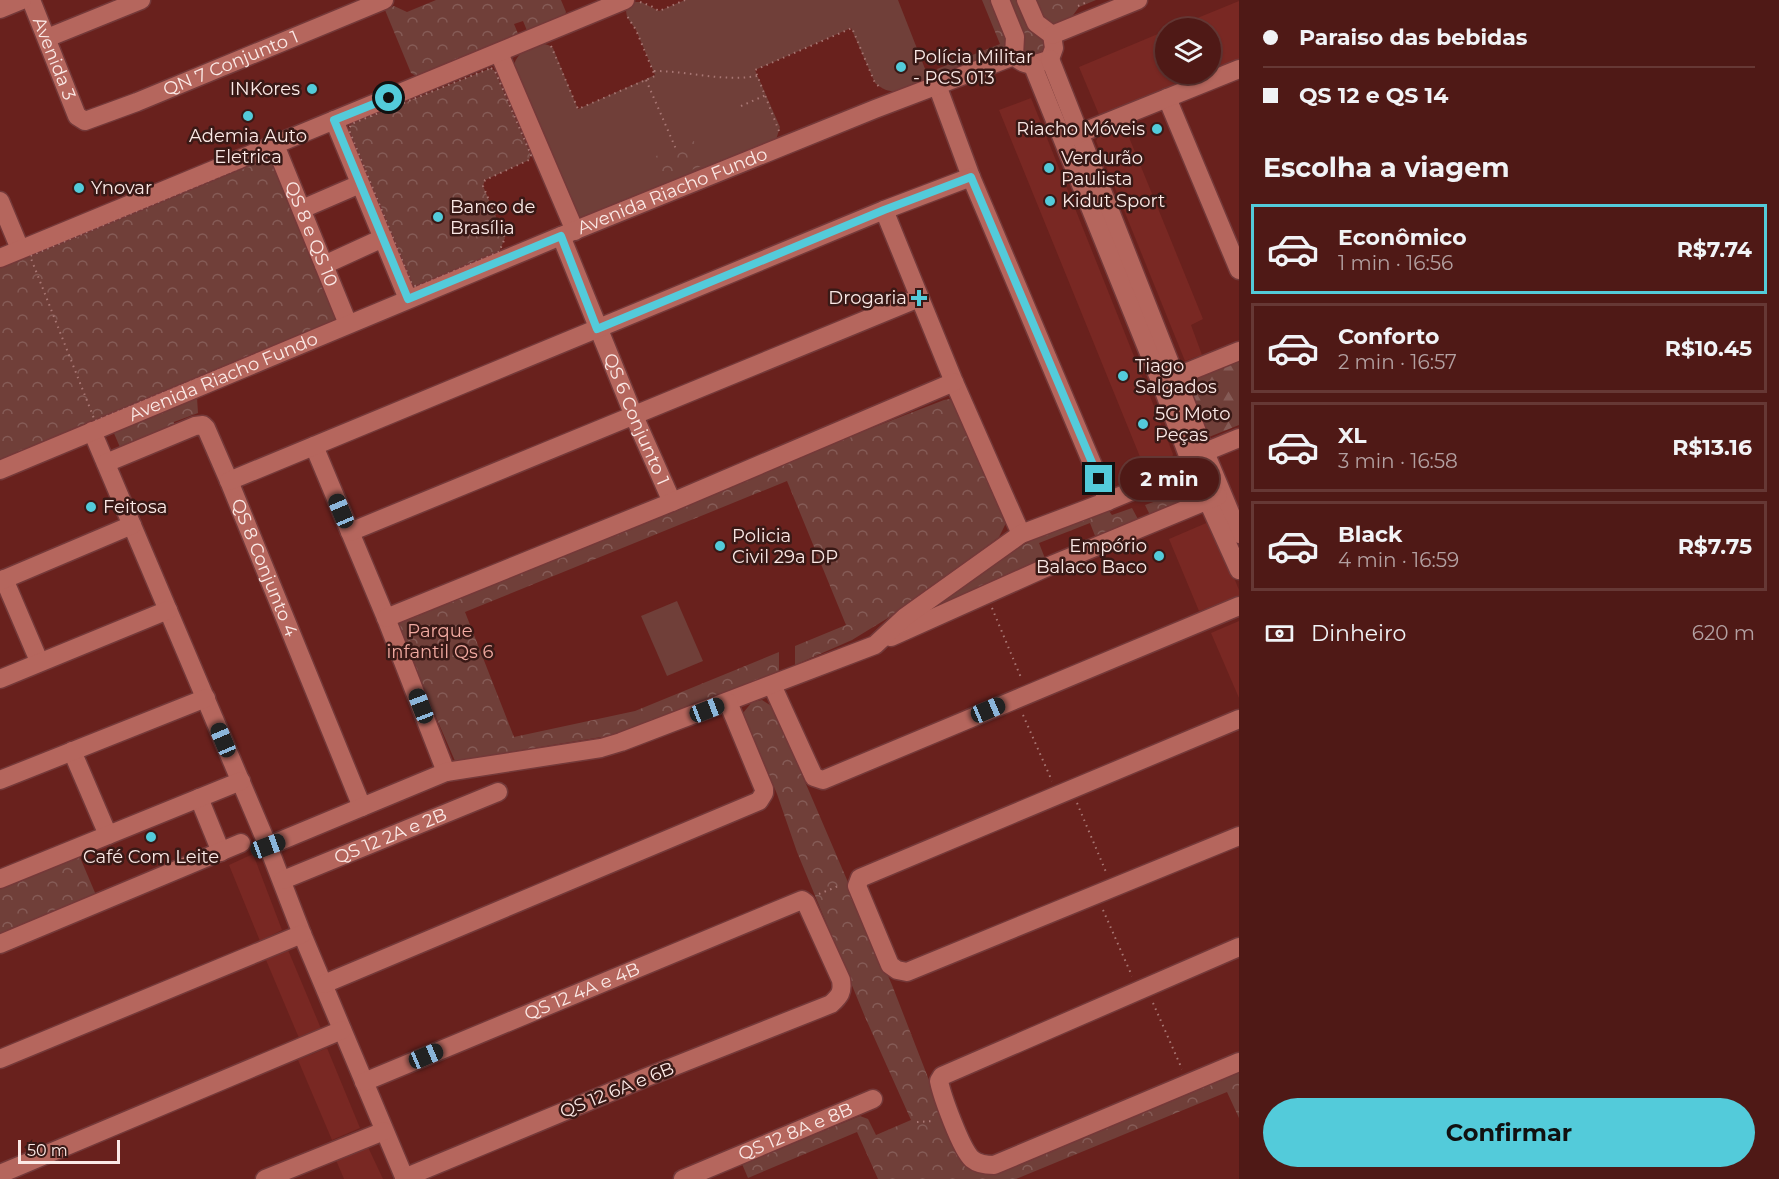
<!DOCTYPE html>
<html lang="pt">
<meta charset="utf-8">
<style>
:root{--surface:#4f1916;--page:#592623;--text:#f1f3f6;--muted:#b3a0a1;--line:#663835;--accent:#53cbda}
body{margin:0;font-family:Montserrat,sans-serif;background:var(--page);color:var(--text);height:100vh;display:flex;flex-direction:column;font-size:22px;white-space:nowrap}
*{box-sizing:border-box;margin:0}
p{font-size:20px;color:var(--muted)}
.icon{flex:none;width:33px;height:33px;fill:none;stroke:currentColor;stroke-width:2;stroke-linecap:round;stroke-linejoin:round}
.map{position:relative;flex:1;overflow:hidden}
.details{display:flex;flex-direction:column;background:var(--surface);width:540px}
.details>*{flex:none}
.banner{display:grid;align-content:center;height:132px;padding:0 24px;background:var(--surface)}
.tools{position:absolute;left:1155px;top:18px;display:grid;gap:12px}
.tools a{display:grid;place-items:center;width:66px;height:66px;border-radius:50%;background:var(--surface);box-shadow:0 2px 4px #0004,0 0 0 2px var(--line);font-size:30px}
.scale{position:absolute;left:18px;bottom:15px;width:102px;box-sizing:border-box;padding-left:6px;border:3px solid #fbe9e6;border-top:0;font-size:16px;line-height:21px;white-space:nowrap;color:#fbe9e6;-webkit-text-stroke:4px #391916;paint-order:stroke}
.end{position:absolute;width:27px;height:27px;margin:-14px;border:8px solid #53cbda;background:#111;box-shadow:0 0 0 3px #111}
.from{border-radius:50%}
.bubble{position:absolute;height:42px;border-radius:21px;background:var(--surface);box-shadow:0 2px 4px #0004,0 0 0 2px var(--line);font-size:20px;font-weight:700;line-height:42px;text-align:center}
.car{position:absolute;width:18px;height:36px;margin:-18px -9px;border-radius:8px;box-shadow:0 0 4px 2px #0007;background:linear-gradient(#222 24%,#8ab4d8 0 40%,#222 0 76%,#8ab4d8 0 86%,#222 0)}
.banner b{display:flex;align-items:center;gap:21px;height:57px;font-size:22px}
.banner b+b{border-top:2px solid var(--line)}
.banner i{width:15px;height:15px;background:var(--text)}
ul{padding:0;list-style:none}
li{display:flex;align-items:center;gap:18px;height:90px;margin:0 12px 9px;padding:0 12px;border:3px solid var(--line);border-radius:0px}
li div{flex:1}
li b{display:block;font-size:22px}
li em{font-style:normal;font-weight:700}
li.selected{border-color:var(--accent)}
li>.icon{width:54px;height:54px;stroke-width:1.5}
h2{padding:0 24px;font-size:27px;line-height:72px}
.pay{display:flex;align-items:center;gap:15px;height:66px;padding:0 24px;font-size:22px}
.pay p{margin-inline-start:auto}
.cta{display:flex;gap:12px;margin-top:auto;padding:12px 24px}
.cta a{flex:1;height:69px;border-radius:36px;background:var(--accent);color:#111;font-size:24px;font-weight:700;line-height:69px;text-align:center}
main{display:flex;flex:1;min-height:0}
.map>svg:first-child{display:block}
.built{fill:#792823}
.grass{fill:#703f39}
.forest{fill:url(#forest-firs)}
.park{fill:url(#park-crowns)}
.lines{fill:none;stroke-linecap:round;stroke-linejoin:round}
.minor-casing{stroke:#743939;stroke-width:21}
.path{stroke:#a87774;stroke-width:2;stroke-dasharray:1.5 4.5;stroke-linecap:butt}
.minor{stroke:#b5665d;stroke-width:18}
.route{stroke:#53cbda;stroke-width:8}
.poi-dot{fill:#53cbda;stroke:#391916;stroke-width:2}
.labels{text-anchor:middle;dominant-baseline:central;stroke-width:5;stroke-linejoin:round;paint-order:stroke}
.poi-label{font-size:18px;fill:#fbe9e6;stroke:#391916;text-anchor:start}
.street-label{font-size:18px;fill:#fbe9e6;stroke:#391916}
.park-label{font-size:18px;fill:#f1aaa1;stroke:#391916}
</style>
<main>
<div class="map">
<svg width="1239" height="1179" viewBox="0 0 1239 1179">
<defs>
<pattern id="forest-firs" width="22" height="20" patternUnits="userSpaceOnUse" patternTransform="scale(1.5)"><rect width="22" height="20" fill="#703f39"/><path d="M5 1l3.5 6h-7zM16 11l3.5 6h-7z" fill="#855b56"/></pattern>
<pattern id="park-crowns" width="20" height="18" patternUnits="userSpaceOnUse" patternTransform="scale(1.5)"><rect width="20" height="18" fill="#703f39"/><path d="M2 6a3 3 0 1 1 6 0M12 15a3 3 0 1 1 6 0" fill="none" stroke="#855b56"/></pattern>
</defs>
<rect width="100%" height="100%" fill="#69211d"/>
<!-- built -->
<g class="built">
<polygon points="1239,1 1239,59 1211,71 1210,28 1173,28"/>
<polygon points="1165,31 1166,74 1204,74 1100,117 1079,67"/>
<polygon points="1031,98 1173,454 1171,462 1147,474 999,110"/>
<polygon points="1124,125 1203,319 1191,325 1202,355 1185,361 1096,141 1100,134"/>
<polygon points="1211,521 1239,590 1239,597 1199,611 1169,539"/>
<polygon points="1239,621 1239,698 1211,633"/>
<polygon points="253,854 282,930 260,941 229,865"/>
<polygon points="288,950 322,1031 299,1038 266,960"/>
<polygon points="327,1048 360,1128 332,1140 298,1060"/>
<polygon points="367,1145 383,1179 344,1179 336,1160"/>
</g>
<!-- grass -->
<g class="grass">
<path d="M685,0H898L929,79C909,88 895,100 875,83L851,28L755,70L780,127L776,140L581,219L576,216L514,66C516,51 541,37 553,48L578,109L655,75L636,30L627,17L626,11L629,6L634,2H641L659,11Z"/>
<polygon points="677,601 703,661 667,676 641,616"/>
</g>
<!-- forest -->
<polygon class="forest" points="1239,359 1239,425 1204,439 1181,382"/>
<!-- park -->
<g class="park">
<polygon points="436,0 561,0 566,12 563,18 528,33 523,21 514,24 519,36 419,78 411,73 385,10 394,6 407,12"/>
<polygon points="982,0 996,0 1009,33 1006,48 939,74 937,69 1000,44"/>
<polygon points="1007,0 1023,0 1047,45 1041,57 1024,55"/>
<polygon points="1033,0 1096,0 1079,7 1071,18 1056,25 1047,25"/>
<polygon points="491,68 495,71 531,155 529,160 485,180 483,186 505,238 499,252 421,285 414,286 411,282 349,130 351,124"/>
<polygon points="694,141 704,165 661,182 651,158"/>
<polygon points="265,157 271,157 337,319 334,323 0,460 0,268"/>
<polygon points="197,398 198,413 174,422 175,431 122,452 113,431"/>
<polygon points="950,399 954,404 1006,523 999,537 901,610 852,640 795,665 795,646 846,625 787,481 465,612 514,737 635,711 779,652 779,671 620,734 455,761 397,627 401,622 784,462 944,400"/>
<polygon points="1193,488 1197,496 1097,541 1090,523 1039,543 1046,561 930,609 1014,550 1038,537 1104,511 1109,511 1112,515 1132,508 1139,521 1150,515 1145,505"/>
<polygon points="762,700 773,707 892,985 943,1116 981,1171 1239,1069 1239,1118 1227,1092 1016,1179 878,1179 857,1132 748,1178 742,1164 860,1116 868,1119 876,1135 911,1120 865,1017 797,852 777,794 743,713 752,702"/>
<polygon points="79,855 96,895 0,936 0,888"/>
</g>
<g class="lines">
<defs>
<g id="minor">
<path id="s1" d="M31,0L77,116L85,121L137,102L384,0"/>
<path d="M1000,0L1015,37L1014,56C1027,68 1034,65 1050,59L1054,48L1052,35L1036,23L1026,0"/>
<polyline points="0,9 22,0"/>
<polyline points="1052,35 1138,0"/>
<polyline points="47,38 141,0"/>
<polyline points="499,53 575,231"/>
<polyline points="1050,59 1205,452 1239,534"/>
<polyline points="1033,66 1161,383 1192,466 1239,570"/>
<polyline points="937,85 971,177 1108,501"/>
<polyline points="1167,98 1239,270"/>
<polyline points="334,120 408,299"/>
<polyline points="1068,138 1239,69"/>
<path id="s2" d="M275,145L348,324"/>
<polyline points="0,201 20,249"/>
<polyline points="302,209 360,184"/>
<polyline points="884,210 954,382 1021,534"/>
<path id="s3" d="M561,236L634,416L672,502"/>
<polyline points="0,258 625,0"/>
<polyline points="324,265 383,238"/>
<polyline points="1165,381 1239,351"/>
<polyline points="92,431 268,846 302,934 405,1179"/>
<polyline points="314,446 386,618 446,772"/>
<path id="s4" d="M106,463L195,426L203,425L206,428L229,481L362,807"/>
<path id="s5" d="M0,470L556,238L875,109L1014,56"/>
<polyline points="229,481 884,210 971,177"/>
<polyline points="350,532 919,298"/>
<polyline points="4,579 39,661"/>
<polyline points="0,581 132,525"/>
<polyline points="386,618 672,502 954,382"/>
<polyline points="891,637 1054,564 1218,496"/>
<polyline points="0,679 168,610"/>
<polyline points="772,685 814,777 823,780 1239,606"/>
<polyline points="1239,719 860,878 857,886 890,965 897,970 907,972 1239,836"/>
<polyline points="72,751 108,835"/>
<polyline points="0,780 206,698"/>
<polyline points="199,798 221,852"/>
<polyline points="268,846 446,772 601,748 621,742 875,645 905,617 1021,534 1108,501 1192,466 1205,452 1239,438"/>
<polyline points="0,879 241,781"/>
<path id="s6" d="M283,880L498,792"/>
<polyline points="0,944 241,843"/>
<path d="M1239,947L942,1076L939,1081C942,1096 961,1149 972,1159C978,1164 986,1165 994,1165L1239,1062"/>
<polyline points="324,984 759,801 764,793 764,789 728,702"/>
<polyline points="0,1059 302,934"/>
<path id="s7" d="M364,1082L802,900L806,903L841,980C843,992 840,996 831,1004L647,1077L404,1178"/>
<polyline points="0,1174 342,1030"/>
<polyline points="265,1179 384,1131"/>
<path id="s8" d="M683,1179L873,1099"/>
</g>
</defs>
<!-- minor casing -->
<use href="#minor" class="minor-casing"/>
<!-- path -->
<g class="path">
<polyline points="640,2 651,6 659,11 685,0"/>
<polyline points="1078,6 1087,2"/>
<polyline points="551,46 578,109 655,76 636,30 627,16"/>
<polygon points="491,68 495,71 531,155 529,160 485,180 483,186 505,238 499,252 421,285 414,286 411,282 349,130 351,124"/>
<path d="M654,71C689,71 722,82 757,76"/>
<polyline points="646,80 676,149"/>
<polyline points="741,106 766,95"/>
<polyline points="779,131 755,70 852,28 875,83 882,89"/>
<polygon points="265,157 271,157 278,165 338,309 337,319 334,323 95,421 30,256"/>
<polyline points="992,608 1022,680"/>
<polyline points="1023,715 1052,781"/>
<polyline points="1077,803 1106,872"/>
<polyline points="819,894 841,885"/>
<polyline points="1103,910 1132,976"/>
<polyline points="1153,1003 1182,1069"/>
<polyline points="917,1122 935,1121"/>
</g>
<!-- minor -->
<use href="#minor" class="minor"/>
</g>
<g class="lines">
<!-- route -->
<polyline class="route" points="389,98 334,120 408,299 561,236 597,329 884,210 971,177 1099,479"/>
</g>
<!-- markers -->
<g class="poi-dot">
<circle cx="901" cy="67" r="6"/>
<circle cx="312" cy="89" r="6"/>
<circle cx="248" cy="116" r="6"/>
<circle cx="1157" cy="129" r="6"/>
<circle cx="1049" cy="168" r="6"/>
<circle cx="79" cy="188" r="6"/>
<circle cx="1050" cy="201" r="6"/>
<circle cx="438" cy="217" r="6"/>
<path d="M916 289h6v6h6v6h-6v6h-6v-6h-6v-6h6z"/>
<circle cx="1123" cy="376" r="6"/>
<circle cx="1143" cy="424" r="6"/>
<circle cx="91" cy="507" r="6"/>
<circle cx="720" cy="546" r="6"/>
<circle cx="1159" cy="556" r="6"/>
<circle cx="151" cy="837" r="6"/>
</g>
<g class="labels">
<!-- poi labels -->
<g class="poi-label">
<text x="913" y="57">Polícia Militar<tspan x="913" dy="21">- PCS 013</tspan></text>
<text x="300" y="89" text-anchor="end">INKores</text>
<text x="1145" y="129" text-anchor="end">Riacho Móveis</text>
<text x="248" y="136" text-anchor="middle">Ademia Auto<tspan x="248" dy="21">Eletrica</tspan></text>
<text x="1061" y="158">Verdurão<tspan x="1061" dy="21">Paulista</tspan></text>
<text x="91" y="188">Ynovar</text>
<text x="1062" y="201">Kidut Sport</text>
<text x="450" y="207">Banco de<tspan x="450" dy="21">Brasília</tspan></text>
<text x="907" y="298" text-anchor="end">Drogaria</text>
<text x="1135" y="366">Tiago<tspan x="1135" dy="21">Salgados</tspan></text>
<text x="1155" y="414">5G Moto<tspan x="1155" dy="21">Peças</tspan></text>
<text x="103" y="507">Feitosa</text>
<text x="732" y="536">Policia<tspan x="732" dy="21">Civil 29a DP</tspan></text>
<text x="1147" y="546" text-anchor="end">Empório<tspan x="1147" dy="21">Balaco Baco</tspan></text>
<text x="151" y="857" text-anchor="middle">Café Com Leite</text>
</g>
<!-- street labels -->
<g class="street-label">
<text stroke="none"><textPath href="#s1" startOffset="63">Avenida 3</textPath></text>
<text stroke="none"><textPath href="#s1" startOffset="291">QN 7 Conjunto 1</textPath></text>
<text stroke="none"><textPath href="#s5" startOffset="728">Avenida Riacho Fundo</textPath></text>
<text stroke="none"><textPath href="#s2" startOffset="96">QS 8 e QS 10</textPath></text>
<text stroke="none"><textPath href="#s5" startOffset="242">Avenida Riacho Fundo</textPath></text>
<text stroke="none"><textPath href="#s3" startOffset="198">QS 6 Conjunto 1</textPath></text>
<text stroke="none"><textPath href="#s4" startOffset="260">QS 8 Conjunto 4</textPath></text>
<text stroke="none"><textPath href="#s6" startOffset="116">QS 12 2A e 2B</textPath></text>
<text stroke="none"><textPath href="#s7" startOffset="236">QS 12 4A e 4B</textPath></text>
<text transform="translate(617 1090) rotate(-22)">QS 12 6A e 6B</text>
<text stroke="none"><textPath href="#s8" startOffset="122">QS 12 8A e 8B</textPath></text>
</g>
<!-- park labels -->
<g class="park-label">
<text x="440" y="631">Parque<tspan x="440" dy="21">infantil Qs 6</tspan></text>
</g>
</g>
</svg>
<div class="tools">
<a><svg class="icon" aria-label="layers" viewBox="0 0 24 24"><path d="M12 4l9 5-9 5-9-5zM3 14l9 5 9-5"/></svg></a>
</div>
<div class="scale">50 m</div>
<i class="end from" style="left:389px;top:98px"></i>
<i class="end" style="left:1099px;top:479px"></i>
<div class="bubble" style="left:1120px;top:458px;width:99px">2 min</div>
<i class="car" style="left:341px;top:511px;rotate:337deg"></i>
<i class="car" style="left:421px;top:706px;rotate:339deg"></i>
<i class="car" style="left:707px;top:710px;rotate:69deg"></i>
<i class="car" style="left:988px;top:710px;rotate:67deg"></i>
<i class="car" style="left:223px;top:740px;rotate:337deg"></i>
<i class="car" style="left:268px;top:846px;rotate:70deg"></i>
<i class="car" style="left:426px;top:1056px;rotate:67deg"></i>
</div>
<section class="details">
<div class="banner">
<b><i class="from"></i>Paraiso das bebidas</b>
<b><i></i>QS 12 e QS 14</b>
</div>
<h2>Escolha a viagem</h2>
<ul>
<li class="selected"><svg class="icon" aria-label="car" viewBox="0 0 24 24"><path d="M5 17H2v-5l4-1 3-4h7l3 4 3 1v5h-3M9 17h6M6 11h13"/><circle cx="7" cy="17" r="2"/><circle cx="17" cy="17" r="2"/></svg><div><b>Econômico</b><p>1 min · 16:56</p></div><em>R$7.74</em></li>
<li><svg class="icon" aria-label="car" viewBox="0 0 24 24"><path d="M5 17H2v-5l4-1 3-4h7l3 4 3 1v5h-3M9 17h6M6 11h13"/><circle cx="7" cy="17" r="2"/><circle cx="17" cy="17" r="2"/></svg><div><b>Conforto</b><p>2 min · 16:57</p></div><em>R$10.45</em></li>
<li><svg class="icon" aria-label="car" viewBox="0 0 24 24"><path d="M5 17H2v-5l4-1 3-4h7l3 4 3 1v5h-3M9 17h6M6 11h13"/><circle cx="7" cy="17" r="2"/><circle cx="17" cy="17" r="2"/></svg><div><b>XL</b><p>3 min · 16:58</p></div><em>R$13.16</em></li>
<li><svg class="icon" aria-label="car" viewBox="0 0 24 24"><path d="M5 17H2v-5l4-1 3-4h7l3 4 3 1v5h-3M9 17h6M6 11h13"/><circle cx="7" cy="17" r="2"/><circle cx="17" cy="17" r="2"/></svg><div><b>Black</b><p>4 min · 16:59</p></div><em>R$7.75</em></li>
</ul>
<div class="pay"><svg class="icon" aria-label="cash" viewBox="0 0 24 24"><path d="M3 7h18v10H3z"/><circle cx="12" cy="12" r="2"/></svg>Dinheiro<p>620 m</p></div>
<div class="cta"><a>Confirmar</a></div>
</section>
</main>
